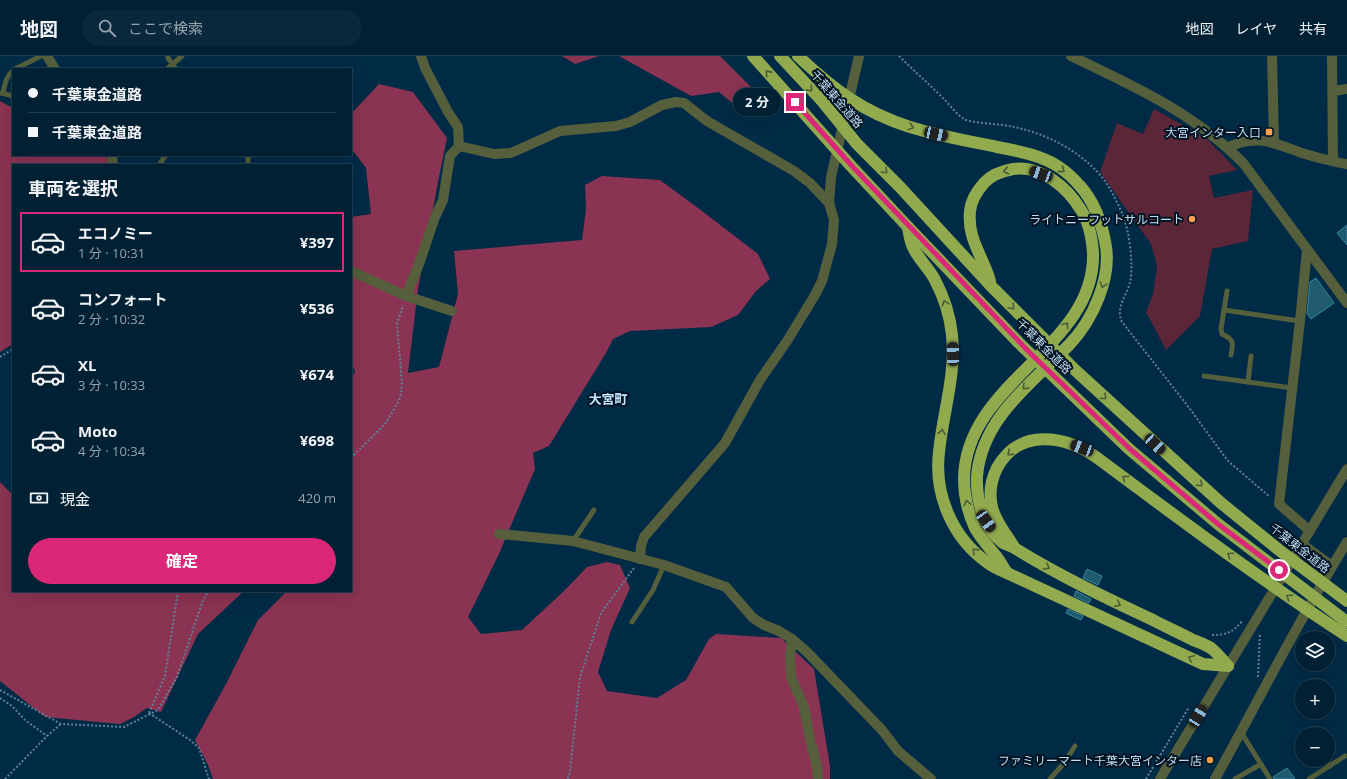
<!DOCTYPE html>
<html lang="ja">
<meta charset="utf-8">
<style>
:root{--surface:#002034;--page:#0a283c;--text:#f1f3f6;--muted:#95a3ac;--line:#223e4f;--accent:#db2777}
body{margin:0;font-family:"Open Sans","Noto Sans JP",sans-serif;background:var(--page);color:var(--text);height:100vh;display:flex;flex-direction:column;font-size:15px;white-space:nowrap}
*{box-sizing:border-box;margin:0}
p{font-size:13px;color:var(--muted)}
.icon{flex:none;width:22px;height:22px;fill:none;stroke:currentColor;stroke-width:2;stroke-linecap:round;stroke-linejoin:round}
.map{position:relative;flex:1;overflow:hidden}
.drawer{position:absolute;left:12px;top:108px;width:340px;height:428px;display:flex;flex-direction:column;background:var(--surface);border-radius:0px;box-shadow:0 4px 16px #0002,0 0 0 1px var(--line)}
.drawer>*{flex:none}
.banner{position:absolute;left:12px;top:12px;width:340px;height:88px;border-radius:0px;box-shadow:0 4px 16px #0002,0 0 0 1px var(--line);display:grid;align-content:center;height:88px;padding:0 16px;background:var(--surface)}
.controls{position:absolute;left:1295px;top:575px;display:grid;gap:8px}
.controls a{display:grid;place-items:center;width:40px;height:40px;border-radius:50%;background:var(--surface);box-shadow:0 4px 16px #0002,0 0 0 1px var(--line);font-size:20px}
.end{position:absolute;width:18px;height:18px;margin:-9px;border:5px solid #db2777;background:#fff;box-shadow:0 0 0 2px #fff}
.from{border-radius:50%}
.bubble{position:absolute;height:28px;border-radius:14px;background:var(--surface);box-shadow:0 4px 16px #0002,0 0 0 1px var(--line);font-size:13px;font-weight:700;line-height:28px;text-align:center}
.car{position:absolute;width:12px;height:24px;margin:-12px -6px;border-radius:5px;box-shadow:0 0 3px 1px #0007;background:linear-gradient(#222 24%,#8ab4d8 0 40%,#222 0 76%,#8ab4d8 0 86%,#222 0)}
.banner b{display:flex;align-items:center;gap:14px;height:38px;font-size:15px}
.banner b+b{border-top:1px solid var(--line)}
.banner i{width:10px;height:10px;background:var(--text)}
ul{padding:0;list-style:none}
li{display:flex;align-items:center;gap:12px;height:60px;margin:0 8px 6px;padding:0 8px;border:2px solid transparent;border-radius:0px}
li div{flex:1}
li b{display:block;font-size:15px}
li em{font-style:normal;font-weight:700}
li.on{border-color:var(--accent)}
li>.icon{width:36px;height:36px;stroke-width:1.5}
h2{padding:0 16px;font-size:18px;line-height:48px}
.pay{display:flex;align-items:center;gap:10px;height:44px;padding:0 16px;font-size:15px}
.pay p{margin-inline-start:auto}
.cta{display:flex;gap:8px;margin-top:auto;padding:8px 16px}
.cta a{flex:1;height:46px;border-radius:24px;background:var(--accent);color:#fff;font-size:16px;font-weight:700;line-height:46px;text-align:center}
header{display:flex;align-items:center;gap:24px;box-sizing:border-box;height:56px;padding:0 20px;background:var(--surface);border-bottom:1px solid var(--line)}
header strong{font-size:19px}
nav{display:flex;gap:22px;margin-inline-start:auto;font-size:14px}
.search{width:280px;height:36px;background:var(--page);display:flex;align-items:center;gap:10px;box-sizing:border-box;padding:0 14px;border-radius:22px;color:var(--muted);font-size:15px}
.map>svg:first-child{display:block}
.green{fill:#5b2637}
.forest{fill:#8b3352}
.building{fill:#205b6d;stroke:#37859d}
.lines{fill:none;stroke-linecap:round;stroke-linejoin:round}
.path{stroke:#5e819a;stroke-width:2;stroke-dasharray:2 2;stroke-linecap:butt}
.service{stroke:#555f3c;stroke-width:5}
.minor{stroke:#555f3c;stroke-width:10}
.tertiary{stroke:#555f3c;stroke-width:10}
.motorway{stroke:#92aa4e;stroke-width:12}
.oneway{stroke:#495e38}
.route{stroke:#db2777;stroke-width:5}
.poi-dot{fill:#f8a04b;stroke:#001321;stroke-width:1.5}
.labels{text-anchor:middle;dominant-baseline:central;stroke-width:4;stroke-linejoin:round;paint-order:stroke}
.street-label{font-size:12px;fill:#c2ddf3;stroke:#001321}
.poi-label{font-size:12px;fill:#c2ddf3;stroke:#001321;text-anchor:end}
.neighbourhood-label{font-size:13px;font-weight:bold;fill:#c2e3fd;stroke:#001321}
</style>
<header>
<strong>地図</strong>
<div class="search"><svg class="icon" aria-label="search" viewBox="0 0 24 24"><circle cx="10" cy="10" r="6"/><path d="M15 15l6 6"/></svg>ここで検索</div>
<nav><a>地図</a><a>レイヤ</a><a>共有</a></nav>
</header>
<div class="map">
<svg width="1347" height="723" viewBox="0 0 1347 723">
<rect width="100%" height="100%" fill="#002b46"/>
<!-- green -->
<polygon class="green" points="1154,53 1206,82 1237,114 1209,120 1214,142 1253,134 1248,185 1212,193 1200,260 1166,294 1146,256 1153,238 1157,210 1151,188 1100,116 1117,67 1143,78"/>
<!-- forest -->
<g class="forest">
<polygon points="562,0 599,0 575,8"/>
<polygon points="619,0 720,0 757,37 743,56 719,36 691,40"/>
<polygon points="379,28 413,36 447,82 438,126 418,233 408,317 439,311 458,238 454,195 582,184 586,153 585,129 602,120 660,124 702,155 758,198 770,223 756,235 738,259 711,271 630,275 613,283 606,297 549,390 533,397 535,413 498,500 468,561 481,578 522,574 566,533 587,511 607,506 620,509 630,532 611,574 598,616 607,635 657,642 686,624 709,583 716,578 781,582 814,613 830,710 830,723 213,723 208,709 195,684 226,628 258,564 287,535 351,535 351,321 355,316 351,304 351,161 371,158 366,112 351,92 351,58"/>
<polygon points="0,45 13,52 13,99 102,99 113,106 112,109 13,109 13,288 0,296"/>
<polygon points="0,426 13,439 13,535 244,535 198,578 161,656 147,652 134,661 120,668 45,661 0,625"/>
</g>
<!-- building -->
<g class="building">
<polygon points="1347,169 1347,189 1337,177"/>
<polygon points="1316,222 1334,247 1311,263 1307,257 1310,226"/>
<polygon points="1087,513 1102,520 1098,529 1083,522"/>
<polygon points="1076,535 1091,543 1089,547 1074,540"/>
<polygon points="1068,553 1083,560 1081,564 1066,557"/>
<polygon points="1287,712 1295,723 1274,723 1273,721"/>
</g>
<g class="lines">
<!-- path -->
<g class="path">
<path d="M899,0C913,14 928,27 943,42C949,48 957,59 964,63C970,67 1000,68 1009,70C1043,76 1078,93 1101,120C1110,131 1116,144 1122,157C1129,172 1134,210 1130,226C1127,240 1115,251 1122,266L1187,349L1228,405L1270,441"/>
<polyline points="0,301 13,293"/>
<polyline points="351,402 385,368 399,345 401,338 402,327 397,268 403,249"/>
<path d="M1212,579C1226,579 1234,576 1242,565"/>
<polyline points="1258,621 1260,577"/>
<polyline points="0,634 61,668 124,671 158,654 177,621 202,547 206,539 210,535"/>
<polyline points="0,642 12,650 25,664 47,680"/>
<polyline points="149,657 165,620 178,535"/>
<polyline points="149,657 190,684 199,692 209,723"/>
<polyline points="5,723 47,680 61,668"/>
<polyline points="568,723 570,716 580,621 601,557 634,512"/>
<polyline points="1146,723 1189,651"/>
</g>
<!-- service -->
<g class="service">
<polyline points="168,0 168,2 176,13"/>
<polyline points="15,13 41,0"/>
<polyline points="167,13 182,0"/>
<polyline points="1,37 13,40"/>
<path d="M3,37C5,28 6,20 13,15"/>
<polyline points="248,99 248,109"/>
<polyline points="159,109 166,99"/>
<path d="M1227,235L1221,273L1222,278C1235,284 1233,287 1231,299"/>
<polyline points="1224,254 1300,265"/>
<polyline points="1204,320 1292,332"/>
<polyline points="1248,326 1251,300"/>
<polyline points="573,485 594,454"/>
<polyline points="632,566 653,534 664,509"/>
<polyline points="1241,676 1270,723"/>
<polyline points="1326,704 1330,710"/>
<polyline points="1050,723 1064,707 1075,690"/>
<polyline points="1235,723 1261,708"/>
<polyline points="1309,723 1345,700"/>
</g>
<!-- minor -->
<g class="minor">
<polyline points="47,0 55,13"/>
<polyline points="1272,0 1274,86"/>
<polyline points="1332,0 1333,105"/>
<polyline points="1333,35 1347,33"/>
<polyline points="459,90 494,98 511,97 560,75 616,70 630,66 662,49 676,46 684,47 707,65 794,115 810,127 829,147"/>
<polyline points="112,99 113,109"/>
<polyline points="1307,194 1300,265 1279,448 1310,475"/>
<polyline points="351,215 406,240 452,255"/>
<polyline points="406,240 419,208 435,161 443,144 450,100 459,90 458,71 448,56 425,12 421,0"/>
<polyline points="499,478 573,485 664,509 726,531 753,562 764,569 779,575 792,583 807,596 882,674 898,695 931,723"/>
<polyline points="1302,488 1332,510"/>
<polyline points="640,503 641,490 644,481 725,387 760,324 787,285 815,239 822,225 832,188 834,164 829,147 831,121 859,0"/>
<polyline points="792,583 790,600 791,621 804,651 810,683 817,711 818,723"/>
<path d="M1215,723C1259,644 1299,563 1347,486"/>
</g>
<!-- tertiary -->
<g class="tertiary">
<path d="M1071,0C1132,29 1196,58 1244,108L1347,247"/>
<path d="M1228,91C1260,77 1275,88 1305,98C1319,102 1333,106 1347,108"/>
<polyline points="1160,723 1347,413"/>
</g>
<!-- motorway -->
<g class="motorway">
<polyline points="753,0 851,110 908,171 1019,287 1129,393 1218,468 1347,566"/>
<polyline points="780,0 822,45 857,88 900,131 991,230 1075,314 1221,447 1279,494 1347,545"/>
<path d="M798,0C834,34 863,56 910,71C939,80 968,85 997,91C1018,95 1041,99 1059,111C1067,116 1074,123 1081,131C1094,146 1101,165 1105,185C1113,220 1093,264 1069,289C1032,327 982,362 977,420C976,443 983,472 1003,487C1007,489 1012,490 1016,493C1060,520 1106,542 1153,564C1166,571 1180,577 1193,584C1199,586 1206,589 1211,592C1217,597 1223,604 1228,610"/>
<path d="M908,171C909,177 910,184 912,189C917,202 929,212 935,224C944,241 950,260 952,279C956,320 943,356 939,396C934,438 952,482 988,507C993,511 1000,514 1007,517L1203,608L1228,610"/>
<path d="M990,225C983,200 967,183 970,155C971,144 977,135 984,127C992,118 1002,115 1013,113C1041,109 1067,131 1081,154C1089,166 1092,183 1093,197C1096,291 966,325 964,422C964,439 968,457 975,472C981,483 989,491 996,500C1000,505 1003,511 1007,517"/>
<path d="M1014,491C1006,478 995,465 992,451C989,438 991,424 997,412C1019,372 1064,379 1096,401C1178,462 1261,524 1347,580"/>
</g>
</g>
<!-- one-way arrows -->
<defs><path id="oneway-chevron" d="M-2-3.5L2.5 0L-2 3.5" fill="none" stroke-width="1.6" stroke-linecap="round" stroke-linejoin="round"/></defs>
<g class="oneway">
<use href="#oneway-chevron" transform="translate(768 17) rotate(-132)"/>
<use href="#oneway-chevron" transform="translate(810 33) rotate(47)"/>
<use href="#oneway-chevron" transform="translate(911 71) rotate(17)"/>
<use href="#oneway-chevron" transform="translate(1062 114) rotate(37)"/>
<use href="#oneway-chevron" transform="translate(885 115) rotate(45)"/>
<use href="#oneway-chevron" transform="translate(1006 115) rotate(168)"/>
<use href="#oneway-chevron" transform="translate(1103 229) rotate(107)"/>
<use href="#oneway-chevron" transform="translate(945 247) rotate(-107)"/>
<use href="#oneway-chevron" transform="translate(1012 251) rotate(45)"/>
<use href="#oneway-chevron" transform="translate(1066 269) rotate(-52)"/>
<use href="#oneway-chevron" transform="translate(1025 331) rotate(136)"/>
<use href="#oneway-chevron" transform="translate(1104 341) rotate(43)"/>
<use href="#oneway-chevron" transform="translate(942 376) rotate(-80)"/>
<use href="#oneway-chevron" transform="translate(1010 397) rotate(140)"/>
<use href="#oneway-chevron" transform="translate(1125 422) rotate(-143)"/>
<use href="#oneway-chevron" transform="translate(1200 428) rotate(42)"/>
<use href="#oneway-chevron" transform="translate(967 447) rotate(-103)"/>
<use href="#oneway-chevron" transform="translate(975 495) rotate(-136)"/>
<use href="#oneway-chevron" transform="translate(1230 499) rotate(-145)"/>
<use href="#oneway-chevron" transform="translate(1047 511) rotate(29)"/>
<use href="#oneway-chevron" transform="translate(1289 541) rotate(-145)"/>
<use href="#oneway-chevron" transform="translate(1118 548) rotate(26)"/>
<use href="#oneway-chevron" transform="translate(1191 602) rotate(-155)"/>
</g>
<g class="lines">
<!-- route -->
<polyline class="route" points="795,46 852,110 1029,296 1130,393 1218,468 1279,514"/>
</g>
<!-- markers -->
<g class="poi-dot">
<rect x="1265" y="72" width="8" height="8" rx="2"/>
<circle cx="1192" cy="163" r="4"/>
<circle cx="1210" cy="704" r="4"/>
</g>
<g class="labels">
<!-- street labels -->
<g class="street-label">
<text transform="translate(837 43) rotate(49)">千葉東金道路</text>
<text transform="translate(1044 290) rotate(45)">千葉東金道路</text>
<text transform="translate(1300 492) rotate(38)">千葉東金道路</text>
</g>
<!-- poi labels -->
<g class="poi-label">
<text x="1261" y="76">大宮インター入口</text>
<text x="1184" y="163">ライトニーフットサルコート</text>
<text x="1202" y="704">ファミリーマート千葉大宮インター店</text>
</g>
<!-- neighbourhood labels -->
<g class="neighbourhood-label">
<text x="608" y="343">大宮町</text>
</g>
</g>
</svg>
<div class="controls">
<a><svg class="icon" aria-label="layers" viewBox="0 0 24 24"><path d="M12 4l9 5-9 5-9-5zM3 14l9 5 9-5"/></svg></a>
<a>+</a>
<a>−</a>
</div>
<i class="end from" style="left:1279px;top:514px"></i>
<i class="end" style="left:795px;top:46px"></i>
<div class="bubble" style="left:733px;top:32px;width:48px">2 分</div>
<i class="car" style="left:936px;top:78px;rotate:102deg"></i>
<i class="car" style="left:1041px;top:118px;rotate:290deg"></i>
<i class="car" style="left:953px;top:298px;rotate:358deg"></i>
<i class="car" style="left:1155px;top:388px;rotate:133deg"></i>
<i class="car" style="left:1082px;top:392px;rotate:291deg"></i>
<i class="car" style="left:986px;top:465px;rotate:145deg"></i>
<i class="car" style="left:1198px;top:660px;rotate:31deg"></i>
<div class="banner">
<b><i class="from"></i>千葉東金道路</b>
<b><i></i>千葉東金道路</b>
</div>
<section class="drawer">
<h2>車両を選択</h2>
<ul>
<li class="on"><svg class="icon" aria-label="car" viewBox="0 0 24 24"><path d="M5 17H2v-5l4-1 3-4h7l3 4 3 1v5h-3M9 17h6M6 11h13"/><circle cx="7" cy="17" r="2"/><circle cx="17" cy="17" r="2"/></svg><div><b>エコノミー</b><p>1 分 · 10:31</p></div><em>¥397</em></li>
<li><svg class="icon" aria-label="car" viewBox="0 0 24 24"><path d="M5 17H2v-5l4-1 3-4h7l3 4 3 1v5h-3M9 17h6M6 11h13"/><circle cx="7" cy="17" r="2"/><circle cx="17" cy="17" r="2"/></svg><div><b>コンフォート</b><p>2 分 · 10:32</p></div><em>¥536</em></li>
<li><svg class="icon" aria-label="car" viewBox="0 0 24 24"><path d="M5 17H2v-5l4-1 3-4h7l3 4 3 1v5h-3M9 17h6M6 11h13"/><circle cx="7" cy="17" r="2"/><circle cx="17" cy="17" r="2"/></svg><div><b>XL</b><p>3 分 · 10:33</p></div><em>¥674</em></li>
<li><svg class="icon" aria-label="car" viewBox="0 0 24 24"><path d="M5 17H2v-5l4-1 3-4h7l3 4 3 1v5h-3M9 17h6M6 11h13"/><circle cx="7" cy="17" r="2"/><circle cx="17" cy="17" r="2"/></svg><div><b>Moto</b><p>4 分 · 10:34</p></div><em>¥698</em></li>
</ul>
<div class="pay"><svg class="icon" aria-label="cash" viewBox="0 0 24 24"><path d="M3 7h18v10H3z"/><circle cx="12" cy="12" r="2"/></svg>現金<p>420 m</p></div>
<div class="cta"><a>確定</a></div>
</section>
</div>
